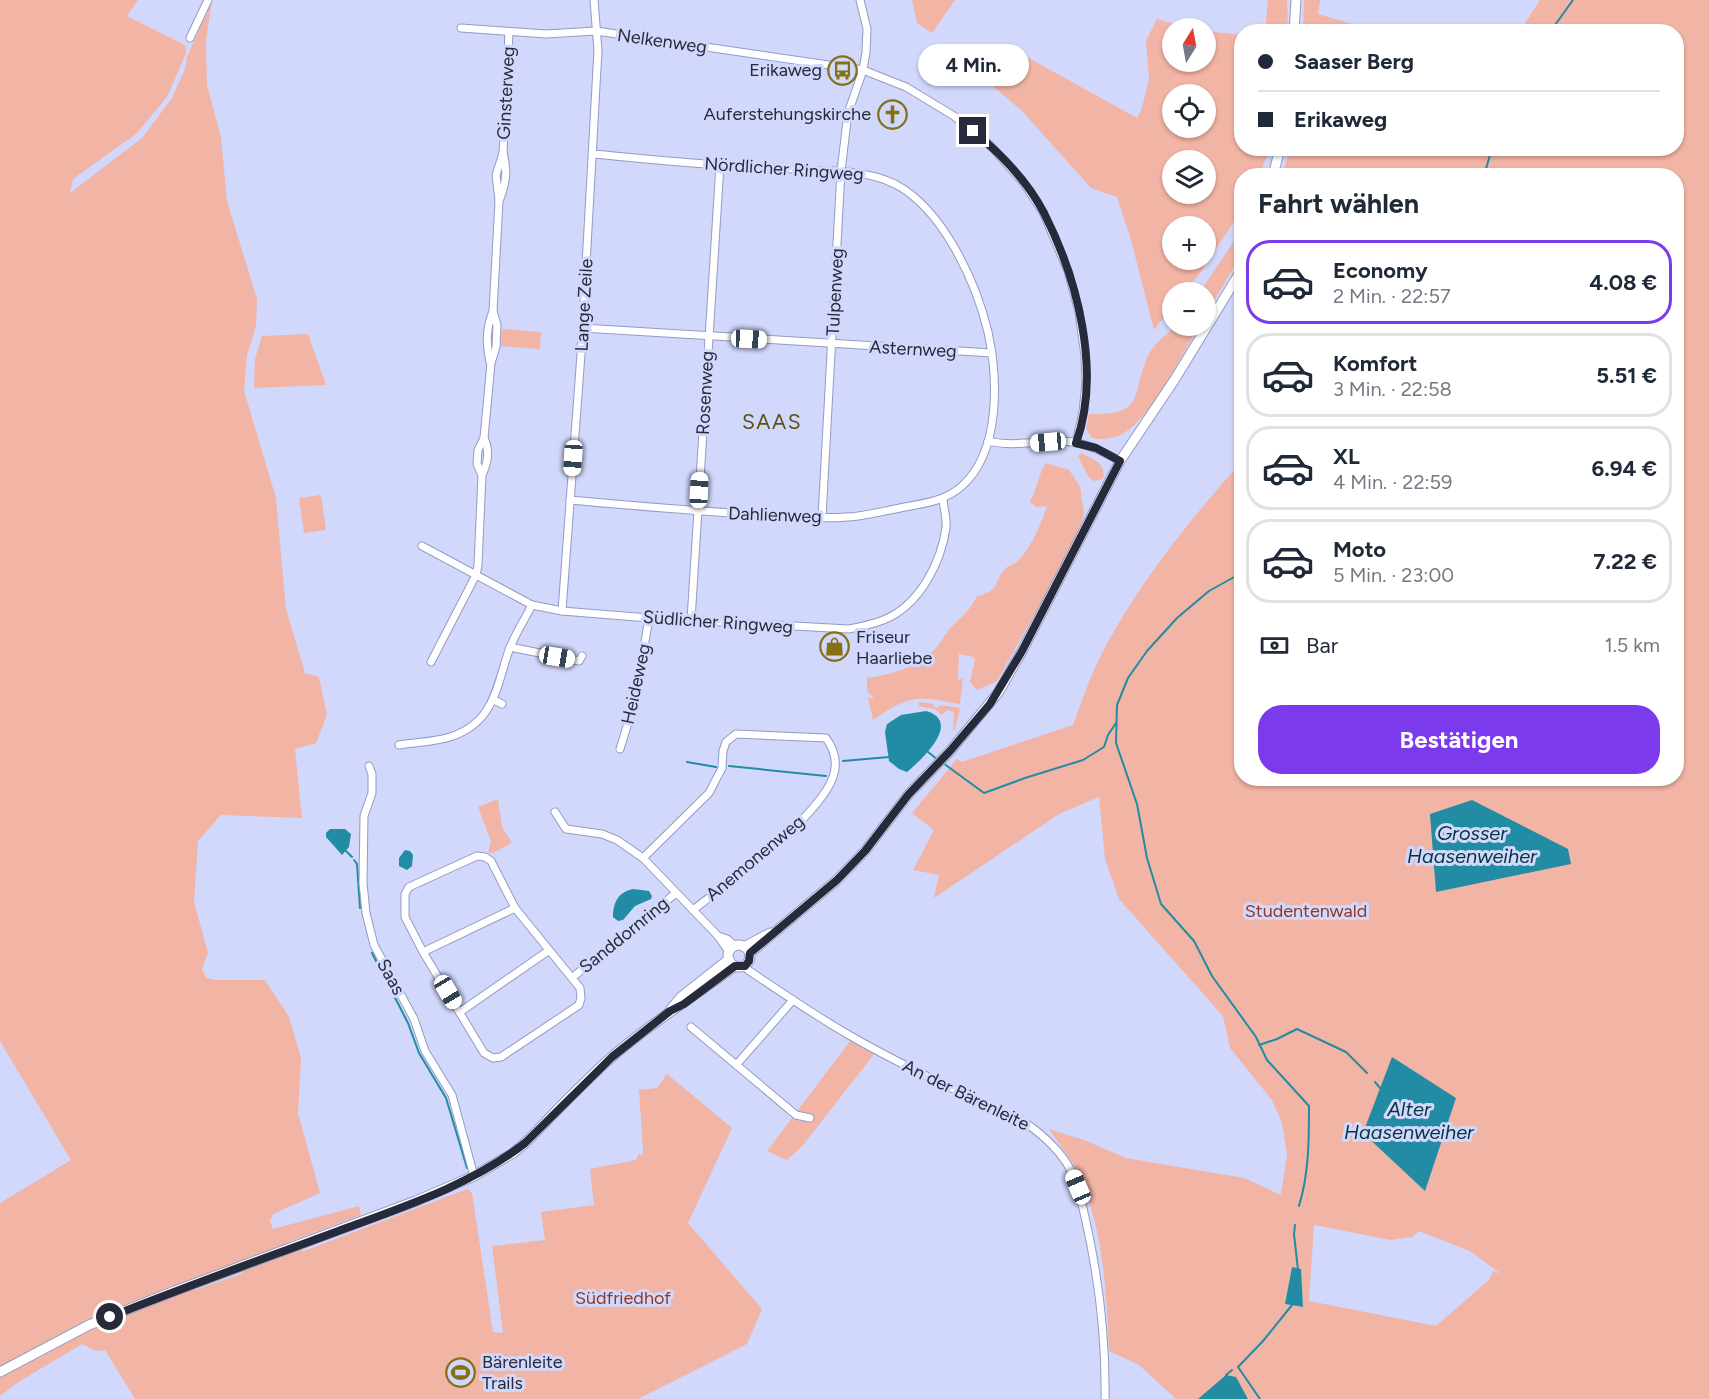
<!DOCTYPE html>
<html lang="de">
<meta charset="utf-8">
<style>
:root{--surface:#fff;--page:#f6f6f7;--text:#1f2937;--muted:#747a83;--line:#e0e1e3;--accent:#7c3aed}
body{margin:0;font-family:Figtree,sans-serif;background:var(--page);color:var(--text);height:100vh;display:flex;flex-direction:column;font-size:22px;white-space:nowrap}
*{box-sizing:border-box;margin:0}
p{font-size:20px;color:var(--muted)}
.icon{flex:none;width:33px;height:33px;fill:none;stroke:currentColor;stroke-width:2;stroke-linecap:round;stroke-linejoin:round}
.map{position:relative;flex:1;overflow:hidden}
.side{position:absolute;left:1234px;top:168px;width:450px;height:618px;display:flex;flex-direction:column;background:var(--surface);border-radius:24px;box-shadow:0 2px 4px #0004}
.side>*{flex:none}
.guide{position:absolute;left:1234px;top:24px;width:450px;height:132px;border-radius:24px;box-shadow:0 2px 4px #0004;display:grid;align-content:center;height:132px;padding:0 24px;background:var(--surface)}
.needle{width:39px;rotate:11deg}
.buttons{position:absolute;left:1162px;top:18px;display:grid;gap:12px}
.buttons a{display:grid;place-items:center;width:54px;height:54px;border-radius:50%;background:var(--surface);box-shadow:0 2px 4px #0004;font-size:30px}
.end{position:absolute;width:27px;height:27px;margin:-14px;border:8px solid #272a3b;background:#fff;box-shadow:0 0 0 3px #fff}
.from{border-radius:50%}
.bubble{position:absolute;height:42px;border-radius:21px;background:var(--surface);box-shadow:0 2px 4px #0004;font-size:20px;font-weight:700;line-height:42px;text-align:center}
.car{position:absolute;width:18px;height:36px;margin:-18px -9px;border-radius:8px;box-shadow:0 0 4px 2px #0007;background:linear-gradient(#fff 24%,#345 0 40%,#fff 0 76%,#345 0 86%,#fff 0)}
.guide b{display:flex;align-items:center;gap:21px;height:57px;font-size:22px}
.guide b+b{border-top:2px solid var(--line)}
.guide i{width:15px;height:15px;background:var(--text)}
ul{padding:0;list-style:none}
li{display:flex;align-items:center;gap:18px;height:84px;margin:0 12px 9px;padding:0 12px;border:3px solid var(--line);border-radius:24px}
li div{flex:1}
li b{display:block;font-size:22px}
li em{font-style:normal;font-weight:700}
li.selected{border-color:var(--accent)}
li>.icon{width:54px;height:54px;stroke-width:1.5}
h2{padding:0 24px;font-size:27px;line-height:72px}
.pay{display:flex;align-items:center;gap:15px;height:66px;padding:0 24px;font-size:22px}
.pay p{margin-inline-start:auto}
.primary-button{display:flex;gap:12px;margin-top:auto;padding:12px 24px}
.primary-button a{flex:1;height:69px;border-radius:24px;background:var(--accent);color:#fff;font-size:24px;font-weight:700;line-height:69px;text-align:center}
.map>svg:first-child{display:block}
.green{fill:#f2b4a4;fill-rule:evenodd}
.water{fill:#218ca3}
.lines{fill:none;stroke-linecap:round;stroke-linejoin:round}
.stream{stroke:#218ca3;stroke-width:2}
.minor-casing{stroke:#929bc5;stroke-width:9}
.tertiary-casing{stroke:#929bc5;stroke-width:11}
.minor{stroke:#fff;stroke-width:7}
.tertiary{stroke:#fff;stroke-width:9}
.route{stroke:#272a3b;stroke-width:8}
.labels{text-anchor:middle;dominant-baseline:central;stroke-width:6;stroke-linejoin:round;paint-order:stroke}
.street-label{font-size:18px;fill:#272a3b;stroke:#d1d8fc}
.poi-label{font-size:18px;fill:#272a3b;stroke:#d1d8fc;text-anchor:end}
.park-label{font-size:18px;fill:#91371f;stroke:#d1d8fc}
.water-label{font-size:20px;font-style:italic;fill:#04343e;stroke:#d1d8fc}
.quarter-label{font-size:21px;letter-spacing:1.5px;fill:#5e5012;stroke:#d1d8fc}
</style>
<div class="map">
<svg width="1709" height="1399" viewBox="0 0 1709 1399">
<rect width="100%" height="100%" fill="#d1d8fc"/>
<!-- green -->
<g class="green">
<path d="M0,0H138L127,16L185,45L186,53L167,97L136,134L73,179L70,193L142,138L172,98L185,69L187,57L212,1L206,40L207,85L221,137L227,201L257,299L256,327L247,355L244,391L276,498L286,609L305,673L319,677L327,715L316,743L295,749L302,818L221,815L198,841L194,902L208,953L202,969L206,978L216,980H265L289,1017L301,1058L298,1113L320,1193L273,1214L270,1221L273,1229L359,1206L361,1215L289,1242L304,1251L467,1189L472,1193L493,1332L503,1333L492,1246L545,1240L541,1212L594,1205L590,1169L636,1160L639,1153L642,1156L643,1150L639,1090L657,1088L667,1074L732,1128L688,1223L762,1309L747,1344L638,1399H135L105,1350L96,1351L82,1344L20,1381L0,1396V1203L71,1160L0,1041ZM254,1260L241,1274L195,1290L189,1283Z"/>
<polygon points="912,0 955,0 932,33 917,23"/>
<polygon points="1268,0 1287,0 1288,31 1265,31"/>
<polygon points="1304,0 1320,0 1318,14 1376,31 1303,31"/>
<path d="M1540,0H1709V1399H1248L1249,1397L1208,1391L1198,1399H1176L1139,1365L1109,1351C1106,1290 1104,1228 1077,1171C1070,1157 1058,1143 1049,1129L1084,1140L1126,1158L1244,1178L1281,1195L1287,1155L1282,1123L1272,1100L1230,1048L1223,1016L1119,899L1105,859L1099,797L1059,814L934,898L939,875L913,870L934,830L912,813L957,759L962,762L1073,725C1081,704 1088,682 1098,661C1135,587 1188,522 1242,461V694L1238,702H1242V778H1677V176L1282,175L1290,149L1677,148V32L1520,31ZM1314,1225L1391,1240L1412,1237L1419,1231L1470,1251L1501,1274L1493,1271L1490,1279L1436,1326L1309,1301ZM1292,1267L1301,1269L1303,1307L1285,1304Z"/>
<path d="M1157,19L1187,28H1173V62H1206V31L1242,35V148L1270,149L1259,175L1242,176V209L1201,272L1184,292H1173V306L1154,330L1131,240L1117,197L1091,188L1022,111L982,77L1005,45L1137,118L1142,108L1149,79L1146,41ZM1173,94H1206V128H1173ZM1173,160H1206V194H1173ZM1173,226H1206V260H1173Z"/>
<polygon points="1242,229 1242,253 1206,315 1206,292 1200,292"/>
<path d="M1175,326H1199C1181,356 1153,415 1124,433C1114,439 1103,440 1092,438L1086,429L1089,414C1146,415 1130,398 1147,358C1152,345 1166,336 1175,326Z"/>
<polygon points="502,329 541,332 540,349 501,346"/>
<polygon points="308,334 326,385 254,388 255,359 262,336"/>
<path d="M1081,453C1093,459 1107,463 1103,479L1094,481L1089,478L1078,456Z"/>
<path d="M1046,463L1069,470L1080,486L1084,514L1081,525L1062,565L997,681L977,690L970,682L975,660L973,657L959,654L958,680L963,678L960,704C918,696 910,694 873,720L868,698H874L867,691V678C891,675 917,667 934,650C940,645 943,637 948,631C960,617 969,613 977,596C1002,591 993,580 1006,568C1010,565 1015,564 1018,561C1031,548 1042,522 1047,506L1037,507L1030,502C1037,489 1038,475 1046,463Z"/>
<polygon points="321,495 326,530 304,533 299,498"/>
<polygon points="919,702 934,704 934,707 938,708 940,705 960,708 955,729 953,731 954,712 947,710 942,715 935,709 919,706"/>
<polygon points="498,799 502,827 512,843 493,853 488,852 491,841 478,807"/>
<polygon points="851,1040 875,1053 803,1145 787,1160 767,1151"/>
</g>
<!-- water -->
<g class="water">
<path d="M926,711C963,722 921,760 907,772L899,769L889,761L885,732L887,724L901,715Z"/>
<polygon points="1472,800 1568,849 1571,864 1436,892 1430,814"/>
<polygon points="330,829 345,829 351,834 349,847 342,855 326,837 326,833"/>
<polygon points="405,850 410,851 413,855 412,866 407,870 399,866 399,858"/>
<path d="M633,889L649,891L652,896L651,899L635,906L623,920L618,921L613,917C613,903 618,892 633,889Z"/>
<polygon points="1392,1057 1456,1098 1425,1191 1363,1133"/>
<polygon points="1292,1267 1301,1269 1303,1307 1285,1304"/>
<polygon points="1226,1375 1236,1377 1248,1399 1198,1399"/>
</g>
<g class="lines">
<!-- stream -->
<g class="stream">
<polyline points="1550,32 1573,0"/>
<polyline points="1484,176 1492,148"/>
<path d="M1242,570L1236,576L1209,591L1177,618L1147,651L1128,678L1117,705L1116,743L1137,804L1147,858L1161,904L1194,941L1212,976L1256,1037L1267,1060L1309,1106C1309,1140 1309,1173 1299,1206"/>
<polyline points="928,752 938,760"/>
<polyline points="843,761 889,757"/>
<polyline points="687,762 716,767"/>
<polyline points="943,763 984,793 1025,778 1083,760 1104,747 1108,735 1116,723"/>
<polyline points="729,766 826,776"/>
<polyline points="346,851 352,857"/>
<polyline points="354,860 357,864 360,908"/>
<polyline points="372,953 408,1023 419,1053 446,1098 467,1168"/>
<polyline points="1259,1045 1277,1039 1297,1029 1346,1052 1367,1073"/>
<polyline points="1375,1082 1380,1088"/>
<polyline points="1295,1225 1294,1234 1298,1270"/>
<polyline points="1226,1375 1232,1370"/>
<polyline points="1260,1399 1238,1367 1263,1341 1292,1305"/>
</g>
<defs>
<g id="minor">
<polyline points="461,28 546,34 596,31 863,70 906,87 954,116 991,146 1023,182 1043,212 1068,271 1079,312 1085,356 1086,382 1083,412 1076,443"/>
<polyline points="190,38 208,0"/>
<polyline points="499,200 496,175 503,153"/>
<polyline points="582,328 992,353"/>
<path d="M490,362C486,343 486,329 493,311L499,201C506,184 508,171 503,153L509,32"/>
<path d="M988,441C1012,447 1038,441 1063,441C1084,442 1102,451 1120,461"/>
<path d="M482,475C488,462 490,451 484,438"/>
<path d="M570,500C636,506 702,512 769,515C798,516 829,520 858,516C874,514 889,510 905,507C926,503 945,501 962,486C1001,451 998,378 988,332C976,282 943,209 895,184C868,171 838,171 808,170C780,168 752,167 724,165C680,163 637,158 593,154"/>
<polyline points="822,517 841,171 848,113 863,70 866,52 867,29 860,0"/>
<path d="M422,546L532,605L562,611L649,618L849,629C863,626 877,624 890,617C921,601 941,562 946,528C947,519 944,509 943,500"/>
<polyline points="562,611 581,354 598,50 594,0"/>
<polyline points="691,620 720,165"/>
<polyline points="510,647 579,661 582,656"/>
<polyline points="431,662 476,575 478,565 482,475 477,464 478,450 484,438 491,363 496,347 497,325 493,311"/>
<polyline points="494,700 502,704"/>
<path d="M399,745C416,742 435,742 450,737C494,723 496,688 509,650C515,634 525,619 532,605"/>
<polyline points="620,749 635,700 649,618"/>
<polyline points="369,766 372,774 372,793 364,816 363,883 366,913 374,945 414,1019 425,1051 452,1095 474,1176"/>
<polyline points="555,812 566,829 602,834 617,840 643,858 718,936 729,952"/>
<polygon points="477,856 485,857 491,861 515,908 580,988 581,998 579,1005 501,1057 493,1058 484,1053 423,952 405,917 405,894 409,887"/>
<path d="M643,858L709,793L722,768L723,751L726,742L736,734L826,738C834,749 838,763 833,777C818,819 730,881 693,910"/>
<polyline points="718,936 727,939 735,946"/>
<polyline points="423,952 515,908"/>
<path d="M745,966L748,970C781,992 814,1015 849,1035C906,1068 967,1095 1026,1123C1044,1136 1060,1150 1070,1169C1078,1184 1081,1201 1085,1217C1098,1274 1106,1340 1105,1399"/>
<polyline points="573,977 676,893"/>
<polyline points="460,1012 548,951"/>
<polyline points="691,1027 796,1115 810,1118"/>
<polyline points="737,1064 793,1000"/>
</g>
<g id="tertiary">
<polyline points="1294,32 1296,0"/>
<polyline points="1273,176 1280,148"/>
<circle cx="739" cy="956" r="11"/>
<polyline points="744,947 770,933"/>
<polyline points="750,953 837,880 865,851 908,795 950,751 998,693 1022,651 1120,461 1175,379 1242,269"/>
<polyline points="671,1009 681,997 729,959"/>
<path d="M0,1372L89,1325L172,1292L416,1201L474,1176L513,1153L525,1143C554,1114 582,1083 613,1056C651,1023 694,996 735,966"/>
</g>
</defs>
<!-- minor casing -->
<use href="#minor" class="minor-casing"/>
<!-- tertiary casing -->
<use href="#tertiary" class="tertiary-casing"/>
<!-- minor -->
<use href="#minor" class="minor"/>
<!-- tertiary -->
<use href="#tertiary" class="tertiary"/>
</g>
<g class="lines">
<!-- route -->
<path class="route" d="M110,1317C189,1285 269,1257 349,1227C409,1205 474,1183 525,1143L612,1057L670,1011L684,1004L735,966H745L749,961L750,953L837,880L865,851L908,795L950,751L990,704L1022,651L1120,461L1096,448L1076,443C1102,371 1077,278 1044,213C1028,182 1000,153 973,131"/>
</g>
<!-- icons -->
<defs>
<symbol id="bus-ring" viewBox="-11 -11 22 22"><circle r="9.5" fill="#d1d8fc" stroke="#857112" stroke-width="1.5"/><path d="M-5-6H5V4H4V6H2V4H-2V6H-4V4H-5ZM-3.5-4V0h7V-4ZM-3.5 1.2v1.5H-2V1.2ZM2 1.2v1.5H3.5V1.2Z" fill="#857112"/></symbol>
<symbol id="church-ring" viewBox="-11 -11 22 22"><circle r="9.5" fill="#d1d8fc" stroke="#857112" stroke-width="1.5"/><path d="M-1.2-6h2.4v3.5h3.3v2.4h-3.3V6h-2.4V-.1h-3.3v-2.4h3.3Z" fill="#857112"/></symbol>
<symbol id="shop-ring" viewBox="-11 -11 22 22"><circle r="9.5" fill="#d1d8fc" stroke="#857112" stroke-width="1.5"/><path d="M-5-2.5h2.3a2.7 3.5 0 0 1 5.4 0H5L5.5 6h-11ZM-1.5-2.5h3a1.5 2.3 0 0 0-3 0Z" fill="#857112"/></symbol>
<symbol id="stadium-ring" viewBox="-11 -11 22 22"><circle r="9.5" fill="#d1d8fc" stroke="#857112" stroke-width="1.5"/><path d="M0-5a6.5 5 0 1 0 0 10a6.5 5 0 1 0 0-10ZM-3.5-1.8h7v3.6h-7Z" fill="#857112"/></symbol>
</defs>
<g fill-rule="evenodd">
<use href="#bus-ring" x="826" y="54" width="33" height="33"/>
<use href="#church-ring" x="876" y="98" width="33" height="33"/>
<use href="#shop-ring" x="818" y="630" width="33" height="33"/>
<use href="#stadium-ring" x="444" y="1356" width="33" height="33"/>
</g>
<g class="labels">
<!-- street labels -->
<g class="street-label">
<text transform="translate(662 41) rotate(8)">Nelkenweg</text>
<text transform="translate(506 93) rotate(-87)">Ginsterweg</text>
<text transform="translate(784 169) rotate(4)">Nördlicher Ringweg</text>
<text transform="translate(835 292) rotate(-87)">Tulpenweg</text>
<text transform="translate(584 305) rotate(-87)">Lange Zeile</text>
<text transform="translate(913 349) rotate(3)">Asternweg</text>
<text transform="translate(705 393) rotate(-87)">Rosenweg</text>
<text transform="translate(775 515) rotate(2)">Dahlienweg</text>
<text transform="translate(718 622) rotate(4)">Südlicher Ringweg</text>
<text transform="translate(636 684) rotate(-78)">Heideweg</text>
<text transform="translate(755 858) rotate(-40)">Anemonenweg</text>
<text transform="translate(624 935) rotate(-39)">Sanddornring</text>
<text transform="translate(391 977) rotate(61)">Saas</text>
<text transform="translate(966 1095) rotate(26)">An der Bärenleite</text>
</g>
<!-- poi labels -->
<g class="poi-label">
<text x="822" y="70">Erikaweg</text>
<text x="871" y="114">Auferstehungskirche</text>
<text x="856" y="637" text-anchor="start">Friseur<tspan x="856" dy="21">Haarliebe</tspan></text>
<text x="482" y="1362" text-anchor="start">Bärenleite<tspan x="482" dy="21">Trails</tspan></text>
</g>
<!-- park labels -->
<g class="park-label">
<text x="1306" y="911">Studentenwald</text>
<text x="623" y="1298">Südfriedhof</text>
</g>
<!-- water labels -->
<g class="water-label">
<text x="1472" y="833">Grosser<tspan x="1472" dy="23">Haasenweiher</tspan></text>
<text x="1409" y="1109">Alter<tspan x="1409" dy="23">Haasenweiher</tspan></text>
</g>
<!-- quarter labels -->
<g class="quarter-label">
<text x="772" y="421">SAAS</text>
</g>
</g>
</svg>
<div class="buttons">
<a><svg class="needle" viewBox="-14 -14 28 28"><path d="M0-13l5 13h-10z" fill="#e53935"/><path d="M0 13l5-13h-10z" fill="#747a83"/></svg></a>
<a><svg class="icon" aria-label="locate" viewBox="0 0 24 24"><circle cx="12" cy="12" r="6"/><path d="M12 2v4M12 18v4M2 12h4M18 12h4"/></svg></a>
<a><svg class="icon" aria-label="layers" viewBox="0 0 24 24"><path d="M12 4l9 5-9 5-9-5zM3 14l9 5 9-5"/></svg></a>
<a>+</a>
<a>−</a>
</div>
<i class="end from" style="left:110px;top:1317px"></i>
<i class="end" style="left:973px;top:131px"></i>
<div class="bubble" style="left:918px;top:44px;width:111px">4 Min.</div>
<i class="car" style="left:749px;top:339px;rotate:93deg"></i>
<i class="car" style="left:1048px;top:442px;rotate:265deg"></i>
<i class="car" style="left:573px;top:458px;rotate:184deg"></i>
<i class="car" style="left:699px;top:490px;rotate:3deg"></i>
<i class="car" style="left:557px;top:657px;rotate:100deg"></i>
<i class="car" style="left:448px;top:992px;rotate:149deg"></i>
<i class="car" style="left:1078px;top:1187px;rotate:337deg"></i>
<div class="guide">
<b><i class="from"></i>Saaser Berg</b>
<b><i></i>Erikaweg</b>
</div>
<section class="side">
<h2>Fahrt wählen</h2>
<ul>
<li class="selected"><svg class="icon" aria-label="car" viewBox="0 0 24 24"><path d="M5 17H2v-5l4-1 3-4h7l3 4 3 1v5h-3M9 17h6M6 11h13"/><circle cx="7" cy="17" r="2"/><circle cx="17" cy="17" r="2"/></svg><div><b>Economy</b><p>2 Min. · 22:57</p></div><em>4.08 €</em></li>
<li><svg class="icon" aria-label="car" viewBox="0 0 24 24"><path d="M5 17H2v-5l4-1 3-4h7l3 4 3 1v5h-3M9 17h6M6 11h13"/><circle cx="7" cy="17" r="2"/><circle cx="17" cy="17" r="2"/></svg><div><b>Komfort</b><p>3 Min. · 22:58</p></div><em>5.51 €</em></li>
<li><svg class="icon" aria-label="car" viewBox="0 0 24 24"><path d="M5 17H2v-5l4-1 3-4h7l3 4 3 1v5h-3M9 17h6M6 11h13"/><circle cx="7" cy="17" r="2"/><circle cx="17" cy="17" r="2"/></svg><div><b>XL</b><p>4 Min. · 22:59</p></div><em>6.94 €</em></li>
<li><svg class="icon" aria-label="car" viewBox="0 0 24 24"><path d="M5 17H2v-5l4-1 3-4h7l3 4 3 1v5h-3M9 17h6M6 11h13"/><circle cx="7" cy="17" r="2"/><circle cx="17" cy="17" r="2"/></svg><div><b>Moto</b><p>5 Min. · 23:00</p></div><em>7.22 €</em></li>
</ul>
<div class="pay"><svg class="icon" aria-label="cash" viewBox="0 0 24 24"><path d="M3 7h18v10H3z"/><circle cx="12" cy="12" r="2"/></svg>Bar<p>1.5 km</p></div>
<div class="primary-button"><a>Bestätigen</a></div>
</section>
</div>
